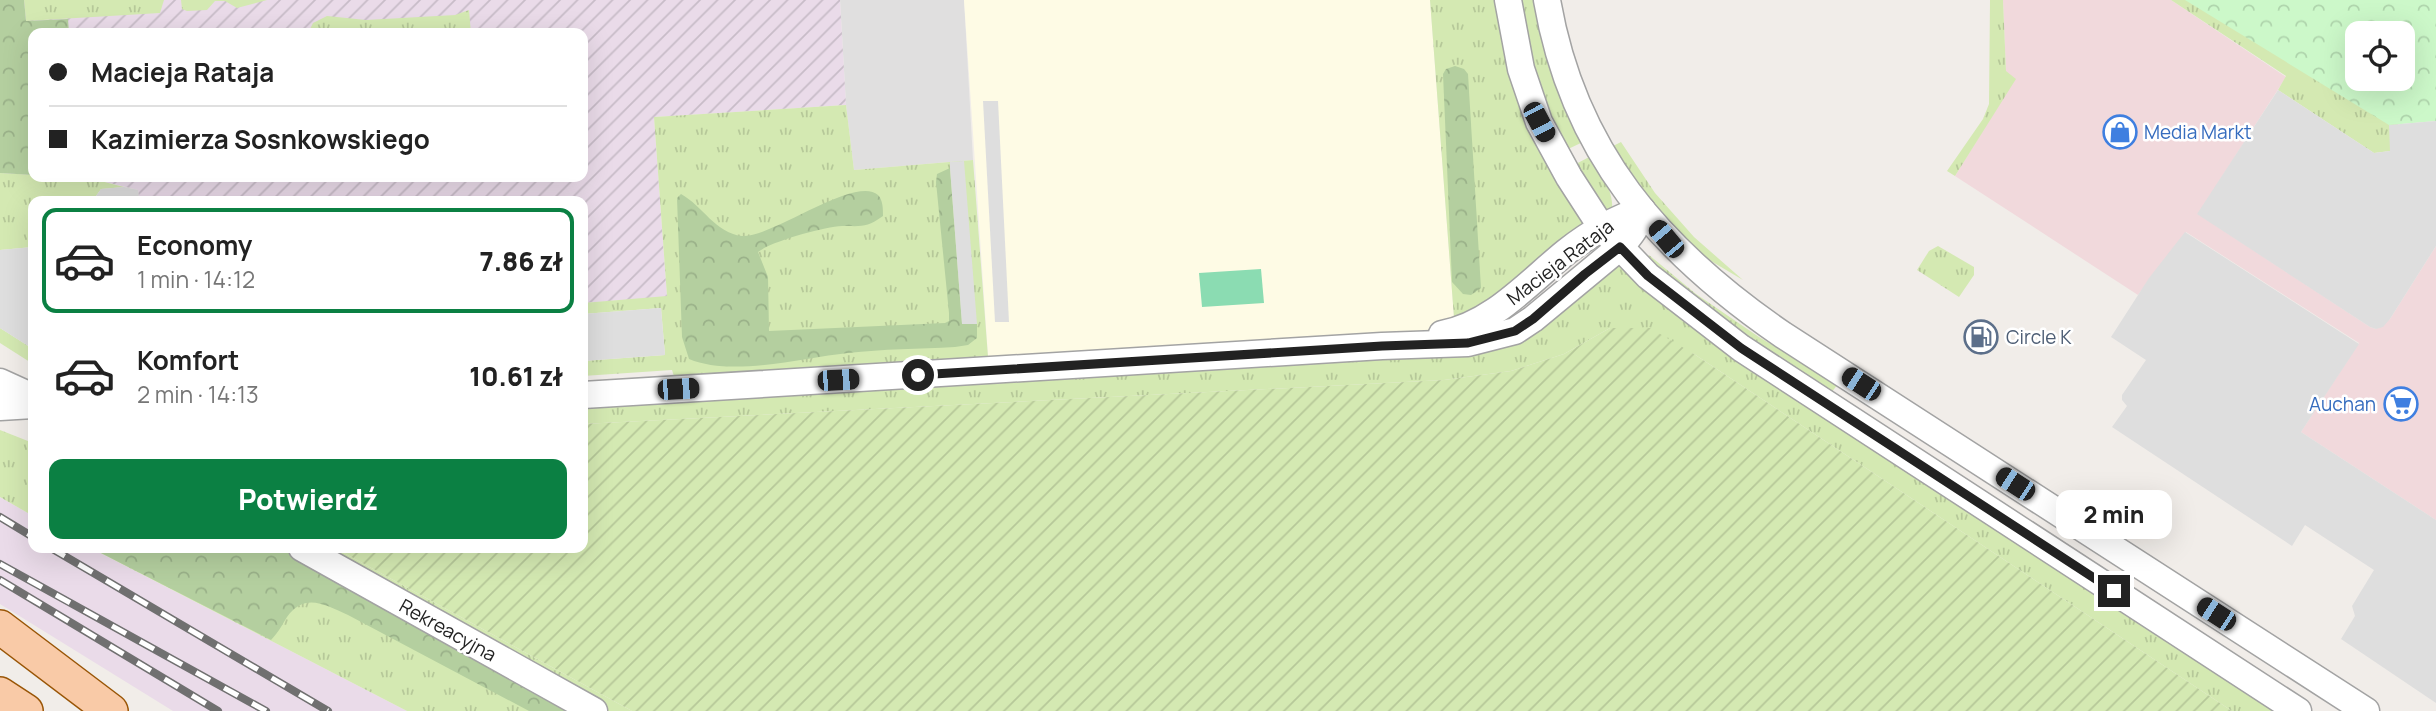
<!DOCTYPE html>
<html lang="pl">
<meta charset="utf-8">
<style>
:root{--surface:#fff;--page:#f2f2f2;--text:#222;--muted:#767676;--line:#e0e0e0;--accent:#0b8043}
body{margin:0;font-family:Manrope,sans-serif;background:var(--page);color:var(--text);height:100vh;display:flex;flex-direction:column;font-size:26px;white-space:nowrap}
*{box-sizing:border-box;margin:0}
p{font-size:23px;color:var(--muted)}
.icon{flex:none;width:38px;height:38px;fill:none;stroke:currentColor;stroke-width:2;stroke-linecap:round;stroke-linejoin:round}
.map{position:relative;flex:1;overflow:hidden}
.panel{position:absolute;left:28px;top:196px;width:560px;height:357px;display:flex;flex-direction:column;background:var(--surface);border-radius:14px;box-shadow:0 7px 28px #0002}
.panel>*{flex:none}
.guide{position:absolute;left:28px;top:28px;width:560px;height:154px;border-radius:14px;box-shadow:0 7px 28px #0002;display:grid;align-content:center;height:154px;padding:0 21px;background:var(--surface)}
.controls{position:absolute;left:2345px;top:21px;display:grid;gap:14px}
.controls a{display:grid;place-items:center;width:70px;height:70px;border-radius:14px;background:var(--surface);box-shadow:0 7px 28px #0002;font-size:35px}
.end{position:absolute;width:32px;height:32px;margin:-16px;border:9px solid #222;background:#fff;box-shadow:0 0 0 4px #fff}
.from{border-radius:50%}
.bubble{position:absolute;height:49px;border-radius:14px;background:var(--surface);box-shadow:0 7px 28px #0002;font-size:23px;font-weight:800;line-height:49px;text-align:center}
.car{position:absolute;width:21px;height:42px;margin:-21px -10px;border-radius:9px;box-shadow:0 0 5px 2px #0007;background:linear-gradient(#222 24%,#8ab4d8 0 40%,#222 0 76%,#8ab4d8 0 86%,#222 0)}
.guide b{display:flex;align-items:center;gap:24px;height:66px;font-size:26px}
.guide b+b{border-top:2px solid var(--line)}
.guide i{width:18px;height:18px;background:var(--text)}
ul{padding:12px 0 0;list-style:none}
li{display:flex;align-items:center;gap:21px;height:105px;margin:0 14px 10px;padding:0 7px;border:4px solid transparent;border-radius:14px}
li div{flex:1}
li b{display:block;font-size:26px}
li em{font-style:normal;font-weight:800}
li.current{border-color:var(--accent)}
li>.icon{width:63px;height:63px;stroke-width:1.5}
.action{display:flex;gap:14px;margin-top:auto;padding:14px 21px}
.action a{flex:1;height:80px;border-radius:14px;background:var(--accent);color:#fff;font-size:28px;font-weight:800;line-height:80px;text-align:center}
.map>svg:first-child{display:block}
.residential{fill:#e0dfdf}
.commercial{fill:#f1d9dc}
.industrial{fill:url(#industrial-furrows)}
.education{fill:#fefbe5}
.railway{fill:#eadbe9}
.grass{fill:url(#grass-tufts);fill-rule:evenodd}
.forest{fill:url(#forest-crowns)}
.park{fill:url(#park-crowns);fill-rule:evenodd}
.garden{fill:url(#garden-furrows)}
.pitch{fill:#8bdcb2}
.parking{fill:#dedede}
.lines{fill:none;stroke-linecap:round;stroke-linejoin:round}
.minor-casing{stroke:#a3a3a3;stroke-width:29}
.major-casing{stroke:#995506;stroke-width:36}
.minor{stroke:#fff;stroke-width:26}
.major{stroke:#f9caa7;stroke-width:33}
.rail-casing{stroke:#707070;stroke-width:8}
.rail{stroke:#fff;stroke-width:5;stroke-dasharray:16;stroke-linecap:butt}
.route{stroke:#222;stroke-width:9}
.labels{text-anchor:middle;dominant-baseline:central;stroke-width:5;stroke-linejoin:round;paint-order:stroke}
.shop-label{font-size:19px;fill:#366cbe;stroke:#fff;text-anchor:start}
.street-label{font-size:19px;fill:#222;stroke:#fff}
.service-label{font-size:19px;fill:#4e5e75;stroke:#fff;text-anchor:start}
</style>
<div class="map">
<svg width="2436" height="711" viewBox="0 0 2436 711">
<defs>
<pattern id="industrial-furrows" width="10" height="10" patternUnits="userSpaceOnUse" patternTransform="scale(1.75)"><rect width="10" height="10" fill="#eadbe9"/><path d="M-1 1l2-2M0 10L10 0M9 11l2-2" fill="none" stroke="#c8bcc8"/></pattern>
<pattern id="grass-tufts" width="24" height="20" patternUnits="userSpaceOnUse" patternTransform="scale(1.75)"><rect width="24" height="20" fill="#d4e9b2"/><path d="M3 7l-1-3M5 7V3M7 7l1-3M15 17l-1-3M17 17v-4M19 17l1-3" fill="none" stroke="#b6c899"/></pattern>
<pattern id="forest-crowns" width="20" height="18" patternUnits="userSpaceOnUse" patternTransform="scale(1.75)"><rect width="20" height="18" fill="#b4cf9f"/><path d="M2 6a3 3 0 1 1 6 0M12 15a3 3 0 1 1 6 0" fill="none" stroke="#9ab189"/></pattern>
<pattern id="park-crowns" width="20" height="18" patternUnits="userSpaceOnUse" patternTransform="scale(1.75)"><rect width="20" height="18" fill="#ccf8c9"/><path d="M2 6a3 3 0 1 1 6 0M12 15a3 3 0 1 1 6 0" fill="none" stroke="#afd4ac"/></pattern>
<pattern id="garden-furrows" width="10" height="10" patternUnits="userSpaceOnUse" patternTransform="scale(1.75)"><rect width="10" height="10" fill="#d4e9b2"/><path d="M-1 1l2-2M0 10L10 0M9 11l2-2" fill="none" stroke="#b6c899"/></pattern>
</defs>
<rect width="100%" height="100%" fill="#f1ede9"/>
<!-- residential -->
<polygon class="residential" points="840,0 964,0 973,160 854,170 846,105"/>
<!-- commercial -->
<polygon class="commercial" points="2003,0 2171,0 2286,77 2198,214 2370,327 2376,329 2390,319 2436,246 2436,520 2301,432 2359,343 2186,232 2138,295 1955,176 2015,79 2006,72"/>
<!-- industrial -->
<polygon class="industrial" points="0,0 840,0 846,105 654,117 667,297 583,303 583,201 139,201 138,190 89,178 65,177 583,177 583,33 33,33 33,175 0,173"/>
<!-- education -->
<polygon class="education" points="964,0 1430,0 1455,331 989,371"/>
<!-- railway -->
<polygon class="railway" points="0,497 33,516 33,548 91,548 407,711 173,711 0,604"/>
<!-- grass -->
<g class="grass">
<polygon points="24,0 164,0 160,13 26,21"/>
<polygon points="181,0 267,0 237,8 225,1 215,1 207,10 187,11 182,9"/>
<polygon points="1430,0 1508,0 1521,70 1602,228 1455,331"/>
<polygon points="1521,0 1536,0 1548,65 1564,106 1583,142 1566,150 1535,79"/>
<polygon points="1990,0 2003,0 2006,71 2016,79 1955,176 1947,171 1983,119 1989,104"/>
<path d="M2171,0H2436L2390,151L2374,153L2278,90L2286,76ZM2357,33H2403V79H2357Z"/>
<polygon points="469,10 471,33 308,33 313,23 327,16 366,20 455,15"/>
<polygon points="846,105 854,170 973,160 989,370 1502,336 1620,247 1648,276 2298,711 2232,711 1694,354 1628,328 1610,328 1564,354 1511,371 1444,380 583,424 583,395 678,389 672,370 583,376 583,361 665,355 661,308 583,314 583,303 667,296 654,117"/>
<polygon points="1621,142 1655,193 1694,237 1743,280 1694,251 1654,209 1611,147"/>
<path d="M1591,156C1602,175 1617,195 1611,218L1574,165Z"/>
<polygon points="0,173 89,178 124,187 101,189 96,196 85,197 86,201 33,201 33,247 0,250"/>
<polygon points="1938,246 1974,267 1974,275 1959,297 1917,270 1929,251"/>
<polygon points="1649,255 1696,294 1759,337 1838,384 1831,393 1701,307 1647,258"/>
<polygon points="0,328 33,349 33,364 0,343"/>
<polygon points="0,430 33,443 33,516 0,497"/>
<polygon points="91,548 335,548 632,711 407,711"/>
</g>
<!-- forest -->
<g class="forest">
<polygon points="0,0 24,0 26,21 68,19 69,33 33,33 33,175 0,173"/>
<polygon points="1455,66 1464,69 1468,74 1481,288 1471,295 1463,294 1452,282 1443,74 1446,69"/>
<path d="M950,168L962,323L977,324V338L968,345L955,347C919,349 883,349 848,353C801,358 732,377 689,359L682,337L677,198L681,194C703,206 715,233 742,236C772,238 855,175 878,195C883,200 883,209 883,216C866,228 862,226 842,226C824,227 772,241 758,252L768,277L769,331L945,323L949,321V313L936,182L937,174Z"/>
<path d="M104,548H302L594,711H529L348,615C325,605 305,592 287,617C282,625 278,633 271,640L101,553Z"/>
</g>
<!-- park -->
<path class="park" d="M2185,0H2436V121L2389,125ZM2357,33H2403V79H2357Z"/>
<!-- garden -->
<polygon class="garden" points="1610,328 1650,328 1694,354 2232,711 632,711 335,548 583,548 583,424 1444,380 1511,371 1564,354"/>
<!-- pitch -->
<polygon class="pitch" points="1261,269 1264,303 1202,307 1199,273"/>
<!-- parking -->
<g class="parking">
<polygon points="2278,90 2374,153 2390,151 2389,125 2436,121 2436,246 2390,319 2383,327 2376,329 2370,327 2197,214"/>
<polygon points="998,101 1009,322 995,322 983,101"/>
<polygon points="964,161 977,324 962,324 950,168 950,162"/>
<polygon points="124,187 138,190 139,201 86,201 85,197 96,196 101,189"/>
<polygon points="2185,232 2359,344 2301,432 2436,520 2436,703 2341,639 2355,616 2352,606 2374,570 2305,525 2292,546 2112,427 2127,406 2122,400 2122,395 2146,360 2111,337 2149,278"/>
<polygon points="33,247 33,349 0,328 0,250"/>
<polygon points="661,308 665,355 583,361 583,314"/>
</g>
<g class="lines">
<defs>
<g id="minor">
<polyline points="1508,0 1521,69 1539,122 1569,177 1602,228 1648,276 1741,348 2298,711"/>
<path d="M1547,0C1573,152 1659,250 1783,335L2366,711"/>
<path d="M1442,334C1492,325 1529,282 1566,252C1589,234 1614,219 1642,210"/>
<polyline points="0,382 33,397"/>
<path d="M583,395L1382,346L1468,343L1515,331L1533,319L1620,247C1631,235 1638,226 1642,210"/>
<polyline points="0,407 33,405"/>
<polyline points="302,548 594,711"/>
</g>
<g id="major">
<polyline points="0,627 111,711"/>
<polyline points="0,694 26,711"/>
</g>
</defs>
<!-- minor casing -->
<use href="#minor" class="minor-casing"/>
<!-- major casing -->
<use href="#major" class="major-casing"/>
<!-- minor -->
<use href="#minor" class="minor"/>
<!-- major -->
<use href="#major" class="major"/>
<defs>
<g id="rail">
<polyline points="0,517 33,537"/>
<polyline points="51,548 328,711"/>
<polyline points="0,564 266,711"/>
<polyline points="0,580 218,711"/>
</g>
</defs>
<!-- rail casing -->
<use href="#rail" class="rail-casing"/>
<!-- rail -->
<use href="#rail" class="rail"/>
</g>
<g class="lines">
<!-- route -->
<polyline class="route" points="918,375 1382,346 1468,343 1515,331 1533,319 1585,274 1620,247 1648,276 1741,348 2114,591"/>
</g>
<!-- icons -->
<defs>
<symbol id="shop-ring" viewBox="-11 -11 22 22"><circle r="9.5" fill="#fff" stroke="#3f7fe0" stroke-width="1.5"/><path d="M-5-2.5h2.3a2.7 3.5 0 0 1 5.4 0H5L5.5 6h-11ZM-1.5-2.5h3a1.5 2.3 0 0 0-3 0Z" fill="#3f7fe0"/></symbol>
<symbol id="fuel-ring" viewBox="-11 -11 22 22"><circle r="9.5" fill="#fff" stroke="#5c6f8a" stroke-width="1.5"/><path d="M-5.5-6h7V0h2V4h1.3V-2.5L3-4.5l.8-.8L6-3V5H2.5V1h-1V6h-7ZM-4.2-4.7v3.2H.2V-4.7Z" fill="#5c6f8a"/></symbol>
<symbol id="supermarket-ring" viewBox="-11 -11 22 22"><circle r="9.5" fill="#fff" stroke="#3f7fe0" stroke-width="1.5"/><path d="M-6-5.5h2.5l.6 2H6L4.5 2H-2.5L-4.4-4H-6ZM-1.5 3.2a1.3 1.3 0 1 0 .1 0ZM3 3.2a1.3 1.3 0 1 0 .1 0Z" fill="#3f7fe0"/></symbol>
</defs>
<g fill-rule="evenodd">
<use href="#shop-ring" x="2101" y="113" width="38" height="38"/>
<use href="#fuel-ring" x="1962" y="318" width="38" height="38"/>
<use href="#supermarket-ring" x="2382" y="385" width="38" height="38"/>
</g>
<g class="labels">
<!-- shop labels -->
<g class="shop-label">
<text x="2144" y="132">Media Markt</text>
<text x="2376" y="404" text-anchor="end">Auchan</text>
</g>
<!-- street labels -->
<g class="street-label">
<text transform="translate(1560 262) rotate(-37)">Macieja Rataja</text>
<text transform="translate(448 630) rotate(29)">Rekreacyjna</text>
</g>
<!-- service labels -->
<g class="service-label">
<text x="2006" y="337">Circle K</text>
</g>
</g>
</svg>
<div class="controls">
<a><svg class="icon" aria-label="locate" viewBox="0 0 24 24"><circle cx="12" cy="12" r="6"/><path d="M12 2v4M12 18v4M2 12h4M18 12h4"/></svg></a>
</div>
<i class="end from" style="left:918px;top:375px"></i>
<i class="end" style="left:2114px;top:591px"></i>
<div class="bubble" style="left:2056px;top:490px;width:116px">2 min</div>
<i class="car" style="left:1539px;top:122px;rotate:152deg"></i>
<i class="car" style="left:1666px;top:239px;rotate:320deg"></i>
<i class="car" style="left:838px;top:380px;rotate:87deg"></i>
<i class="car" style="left:1861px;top:384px;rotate:303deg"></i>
<i class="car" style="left:678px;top:389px;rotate:87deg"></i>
<i class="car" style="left:2015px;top:484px;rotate:303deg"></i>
<i class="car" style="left:2216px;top:614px;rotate:303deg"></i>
<div class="guide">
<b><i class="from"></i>Macieja Rataja</b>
<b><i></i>Kazimierza Sosnkowskiego</b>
</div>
<section class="panel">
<ul>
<li class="current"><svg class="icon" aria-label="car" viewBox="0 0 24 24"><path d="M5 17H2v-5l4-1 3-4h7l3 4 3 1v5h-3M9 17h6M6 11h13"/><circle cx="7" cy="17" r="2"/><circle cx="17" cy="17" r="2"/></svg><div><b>Economy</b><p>1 min · 14:12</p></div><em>7.86 zł</em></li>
<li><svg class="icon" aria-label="car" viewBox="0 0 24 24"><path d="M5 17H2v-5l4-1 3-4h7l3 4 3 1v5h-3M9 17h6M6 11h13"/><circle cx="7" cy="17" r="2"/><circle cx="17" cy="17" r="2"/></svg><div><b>Komfort</b><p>2 min · 14:13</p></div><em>10.61 zł</em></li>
</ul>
<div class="action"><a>Potwierdź</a></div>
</section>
</div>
